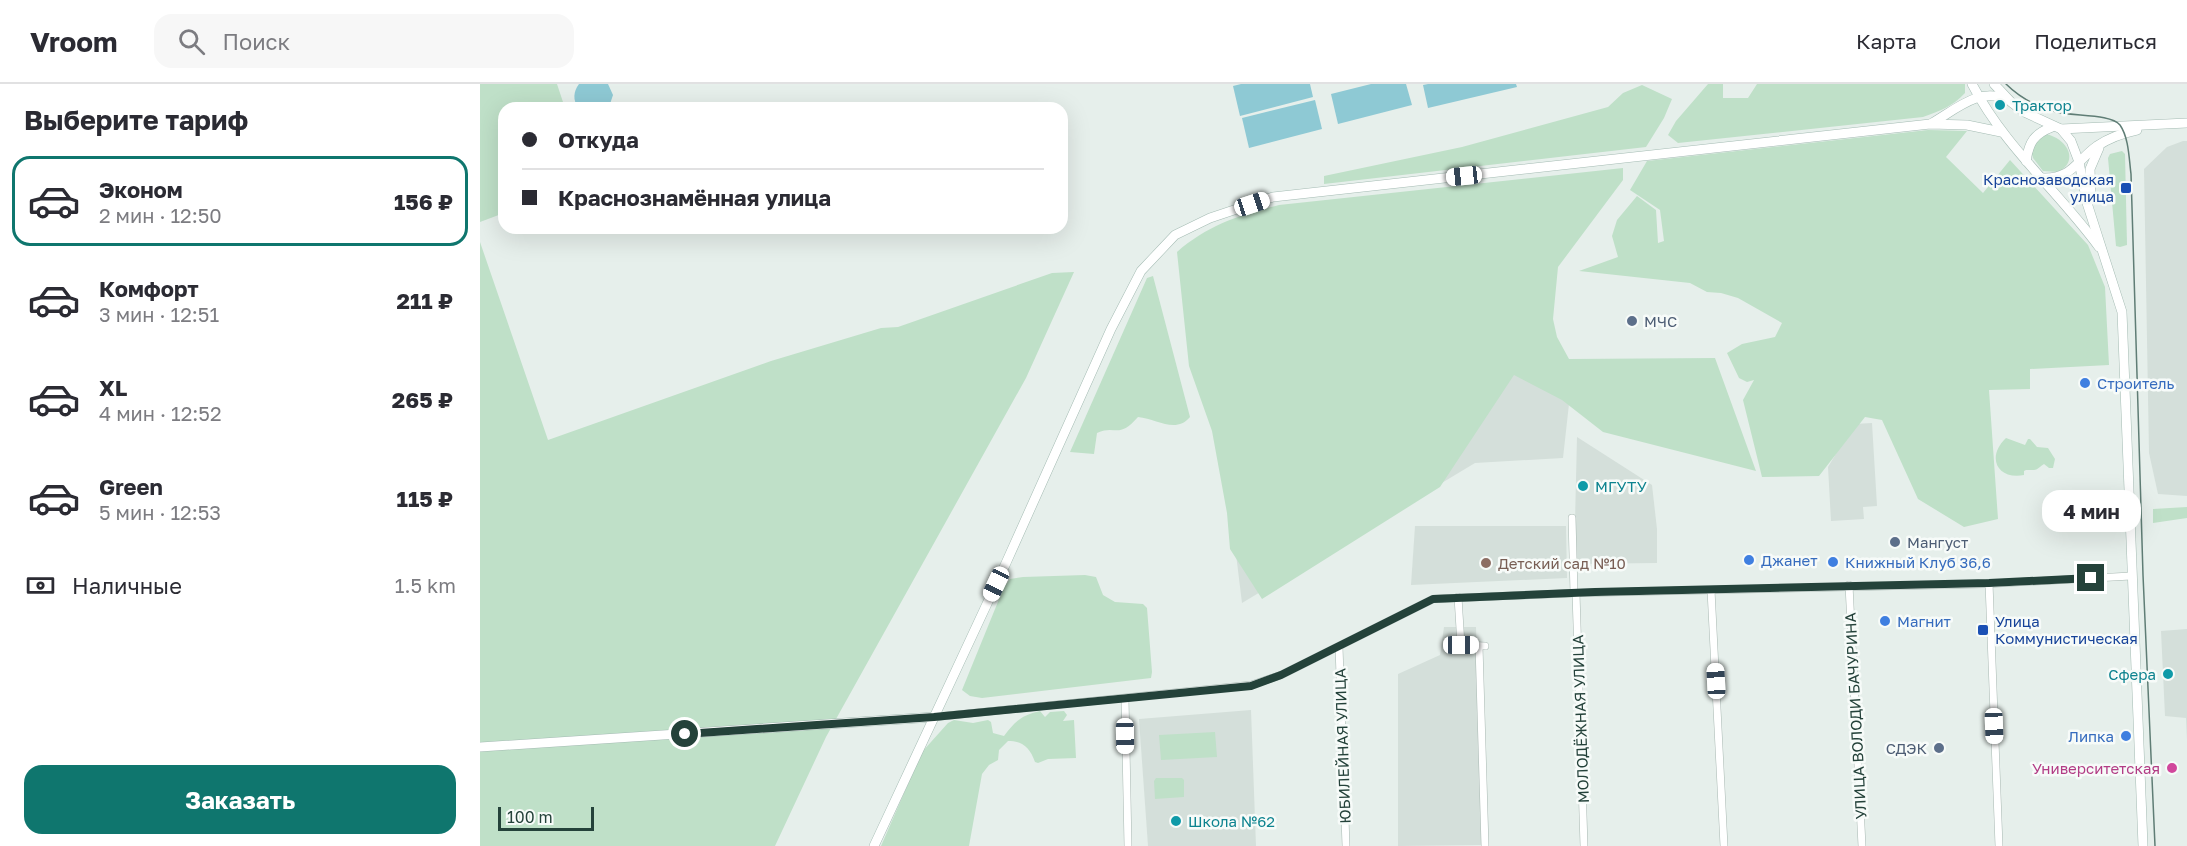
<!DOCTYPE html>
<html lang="ru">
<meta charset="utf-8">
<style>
:root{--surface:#fff;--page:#f7f7f7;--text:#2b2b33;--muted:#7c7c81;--line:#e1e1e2;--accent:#0f766e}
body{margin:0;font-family:"Golos Text",sans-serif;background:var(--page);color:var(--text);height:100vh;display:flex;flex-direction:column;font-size:22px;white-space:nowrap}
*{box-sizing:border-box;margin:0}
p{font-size:20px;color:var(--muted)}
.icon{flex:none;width:33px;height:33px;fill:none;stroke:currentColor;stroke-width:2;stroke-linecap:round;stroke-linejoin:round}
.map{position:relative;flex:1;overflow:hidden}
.details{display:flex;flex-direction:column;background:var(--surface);width:480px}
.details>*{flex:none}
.hud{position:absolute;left:18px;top:18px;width:570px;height:132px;border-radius:18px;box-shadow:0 6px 24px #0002;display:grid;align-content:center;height:132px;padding:0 24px;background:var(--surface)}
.scale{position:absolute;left:18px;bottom:15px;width:96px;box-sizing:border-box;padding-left:6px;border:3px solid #24423a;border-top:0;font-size:16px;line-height:21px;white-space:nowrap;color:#24423a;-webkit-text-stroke:4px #f7fbf9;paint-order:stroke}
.end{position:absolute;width:27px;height:27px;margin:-14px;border:8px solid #24423a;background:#fff;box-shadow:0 0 0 3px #fff}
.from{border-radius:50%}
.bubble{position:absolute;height:42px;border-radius:18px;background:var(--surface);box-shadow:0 6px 24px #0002;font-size:20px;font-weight:700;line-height:42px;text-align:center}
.car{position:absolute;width:18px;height:36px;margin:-18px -9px;border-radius:8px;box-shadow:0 0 4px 2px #0007;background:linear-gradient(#fff 24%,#345 0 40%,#fff 0 76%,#345 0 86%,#fff 0)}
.hud b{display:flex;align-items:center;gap:21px;height:57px;font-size:22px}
.hud b+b{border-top:2px solid var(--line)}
.hud i{width:15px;height:15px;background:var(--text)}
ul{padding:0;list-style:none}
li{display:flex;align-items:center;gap:18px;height:90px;margin:0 12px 9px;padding:0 12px;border:3px solid transparent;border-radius:18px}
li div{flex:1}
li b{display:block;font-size:22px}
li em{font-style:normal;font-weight:700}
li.selected{border-color:var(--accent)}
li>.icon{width:54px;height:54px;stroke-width:1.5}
h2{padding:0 24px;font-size:27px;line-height:72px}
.pay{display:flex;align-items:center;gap:15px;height:66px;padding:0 24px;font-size:22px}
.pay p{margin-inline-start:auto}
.action{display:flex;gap:12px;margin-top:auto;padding:12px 24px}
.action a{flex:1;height:69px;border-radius:18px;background:var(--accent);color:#fff;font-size:24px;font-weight:700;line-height:69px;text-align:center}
header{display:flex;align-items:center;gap:36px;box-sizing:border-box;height:84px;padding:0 30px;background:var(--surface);border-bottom:2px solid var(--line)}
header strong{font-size:28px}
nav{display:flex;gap:33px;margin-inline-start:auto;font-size:21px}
.search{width:420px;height:54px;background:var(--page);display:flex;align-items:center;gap:15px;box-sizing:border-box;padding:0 21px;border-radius:18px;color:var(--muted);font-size:22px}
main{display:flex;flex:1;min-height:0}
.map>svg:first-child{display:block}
.built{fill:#d4dfda}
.green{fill:#bfe0c8}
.water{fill:#8ec9d4}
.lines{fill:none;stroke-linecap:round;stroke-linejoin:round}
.street-casing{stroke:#a8b8b2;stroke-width:8}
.secondary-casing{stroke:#a4bbb3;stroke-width:10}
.street{stroke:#fff;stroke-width:7}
.secondary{stroke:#fff;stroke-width:9}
.tram{stroke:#5f7d75;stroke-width:1.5}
.route{stroke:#24423a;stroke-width:8}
.culture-dot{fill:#0f9aa8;stroke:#f7fbf9;stroke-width:2}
.transit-dot{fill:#1a4fb4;stroke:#f7fbf9;stroke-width:2}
.service-dot{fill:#5c6f8a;stroke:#f7fbf9;stroke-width:2}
.shop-dot{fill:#3f7fe0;stroke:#f7fbf9;stroke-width:2}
.education-dot{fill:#8d6e63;stroke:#f7fbf9;stroke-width:2}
.hotel-dot{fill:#d1479c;stroke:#f7fbf9;stroke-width:2}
.labels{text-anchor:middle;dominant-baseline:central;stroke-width:5;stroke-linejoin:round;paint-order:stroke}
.culture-label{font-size:15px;fill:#0d838f;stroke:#f7fbf9;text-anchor:start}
.transit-label{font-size:15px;fill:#164399;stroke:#f7fbf9;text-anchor:end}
.service-label{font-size:15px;fill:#4e5e75;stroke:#f7fbf9;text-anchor:start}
.shop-label{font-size:15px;fill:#366cbe;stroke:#f7fbf9;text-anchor:start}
.education-label{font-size:15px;fill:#785e54;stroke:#f7fbf9;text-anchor:start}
.street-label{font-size:15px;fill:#24423a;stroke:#f7fbf9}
.hotel-label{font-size:15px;fill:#b23c85;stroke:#f7fbf9;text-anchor:end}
</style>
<header>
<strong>Vroom</strong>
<div class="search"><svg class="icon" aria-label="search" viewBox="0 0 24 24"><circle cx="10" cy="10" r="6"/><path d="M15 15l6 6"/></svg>Поиск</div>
<nav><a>Карта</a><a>Слои</a><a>Поделиться</a></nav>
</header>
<main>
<section class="details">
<h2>Выберите тариф</h2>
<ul>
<li class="selected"><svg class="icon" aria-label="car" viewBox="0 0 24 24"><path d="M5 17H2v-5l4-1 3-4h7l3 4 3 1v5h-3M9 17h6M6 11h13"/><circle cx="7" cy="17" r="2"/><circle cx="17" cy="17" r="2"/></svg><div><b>Эконом</b><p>2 мин · 12:50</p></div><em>156 ₽</em></li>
<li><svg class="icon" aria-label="car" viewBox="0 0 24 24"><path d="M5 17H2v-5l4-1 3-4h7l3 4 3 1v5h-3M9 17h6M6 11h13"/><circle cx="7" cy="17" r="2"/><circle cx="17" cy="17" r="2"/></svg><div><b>Комфорт</b><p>3 мин · 12:51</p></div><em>211 ₽</em></li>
<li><svg class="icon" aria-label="car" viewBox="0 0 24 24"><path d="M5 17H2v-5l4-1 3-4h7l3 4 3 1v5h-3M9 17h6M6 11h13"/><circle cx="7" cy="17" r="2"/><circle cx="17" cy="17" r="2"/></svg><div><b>XL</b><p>4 мин · 12:52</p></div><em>265 ₽</em></li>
<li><svg class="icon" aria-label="car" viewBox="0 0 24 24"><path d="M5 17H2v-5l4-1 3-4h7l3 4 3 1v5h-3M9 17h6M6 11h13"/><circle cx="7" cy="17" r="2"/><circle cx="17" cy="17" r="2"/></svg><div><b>Green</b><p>5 мин · 12:53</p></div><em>115 ₽</em></li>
</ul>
<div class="pay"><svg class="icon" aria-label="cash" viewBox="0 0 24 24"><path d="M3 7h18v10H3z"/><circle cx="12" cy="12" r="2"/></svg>Наличные<p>1.5 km</p></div>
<div class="action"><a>Заказать</a></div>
</section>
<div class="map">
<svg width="1707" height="762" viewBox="0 0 1707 762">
<rect width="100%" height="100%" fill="#e6efeb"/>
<!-- built -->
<g class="built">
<polygon points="1703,57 1707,57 1707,412 1678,410 1669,369 1664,85 1687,63"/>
<polygon points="949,225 1090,311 1083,374 995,379 762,519 755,462"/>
<polygon points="1392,339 1397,422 1383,423 1384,435 1351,437 1348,383 1374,340"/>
<polygon points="1097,353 1172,401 1177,445 1177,479 1094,480"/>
<polygon points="935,442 1086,442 1087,494 931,501"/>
<polygon points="964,543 996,543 1002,761 918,762 918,590 960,571"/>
<polygon points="1707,545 1707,656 1706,634 1685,632 1681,547"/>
<polygon points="771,626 776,762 668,762 659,635"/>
</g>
<!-- green -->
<g class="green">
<polygon points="0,0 77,0 85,24 24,24 24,129 0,138"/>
<path d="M1228,0H1243V14H1268L1277,0H1485V9C1473,22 1460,27 1443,33L1198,59L1188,51L1196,37Z"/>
<polygon points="1162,1 1192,15 1184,34 1166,63 844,100 844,92 982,63 1128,23 1143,9"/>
<polygon points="1448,46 1487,47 1466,73 1503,109 1530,76 1608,161 1625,203 1629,281 1550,285 1550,305 1509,306 1518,435 1484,443 1438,415 1402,336 1385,333 1339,392 1282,393 1263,316 1274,296 1267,298 1259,294 1247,269 1262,260 1295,253 1302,239 1258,214 1241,209 1227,208 1210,199 1099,187 1138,173 1132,152 1137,136 1157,112 1176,126 1178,159 1184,157 1180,126 1150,106 1167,77"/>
<path d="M1565,50C1585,53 1601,76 1578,88L1563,87L1553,74L1550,63Z"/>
<polygon points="1642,67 1645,70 1647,161 1640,163 1636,162 1628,74 1630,70"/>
<path d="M1143,84V96L1078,183L1073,235L1077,253L1089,275L1235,274L1276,387L1123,348L1082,316L1034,291L960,403L782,515L750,465L747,429L732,347L709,282L697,168C728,141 760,131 799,121Z"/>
<polygon points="0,158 68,356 291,277 401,244 418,243 572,189 594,188 546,294 346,653 295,762 0,762"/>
<path d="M673,192L710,333C696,350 677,335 658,333C638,356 636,340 617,349L614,370L590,368L667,194Z"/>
<path d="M1526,354L1545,361L1548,355H1550L1557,363L1568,364L1575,375L1573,384H1569L1564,380C1554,387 1559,386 1546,386L1544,387V391C1517,396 1506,373 1526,354Z"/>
<polygon points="1707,423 1707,434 1673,439 1673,425"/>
<polygon points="605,491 616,493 623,511 635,518 663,520 667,524 672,588 671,594 502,614 490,612 482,606 524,503 530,495 543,493"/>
<path d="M560,627L565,633L570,628L584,627L587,631L583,637L594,636L596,674L568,675L558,679L555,678C550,664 543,657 528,657L519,666L518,676L509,681L502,690L489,762H401L442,668L468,639L474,636L493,639L508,636L511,638L513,649L524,652C535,637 542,631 560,627Z"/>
<polygon points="735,648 737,673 681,676 679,651"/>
<polygon points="676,694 702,694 704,696 704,713 675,715 674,697"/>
</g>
<!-- water -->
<g class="water">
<path d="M99,0H128L133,11L129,23L98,24C93,16 93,8 99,0Z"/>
<polygon points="761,0 830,0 833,13 760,32 753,2"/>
<polygon points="891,0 926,0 932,21 858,40 851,10"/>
<polygon points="948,0 1036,0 1037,3 948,24 943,1"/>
<polygon points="835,16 842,45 769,64 762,34"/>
</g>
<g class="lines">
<defs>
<g id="street">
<polyline points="1092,434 1094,509"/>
<polyline points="1509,499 1519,762"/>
<polyline points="1369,501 1382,762"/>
<polyline points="1231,506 1244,762"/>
<polyline points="1096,509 1104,762"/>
<polyline points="978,513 981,561 1005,562"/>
<polyline points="999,562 1005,762"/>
<polyline points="859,563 866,762"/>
<polyline points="645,614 648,762"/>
<polyline points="454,633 771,601 801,591 953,515 1096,509 1504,500 1651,492"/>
</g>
<g id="secondary">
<path d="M1492,0C1524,62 1578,107 1619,163"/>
<polyline points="1514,0 1531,18 1544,28 1581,45 1707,39"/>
<path d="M1452,39C1475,26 1501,2 1526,16"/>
<polyline points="1581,45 1591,57 1599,78 1607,119 1642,228 1663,762"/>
<path d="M1546,77C1549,58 1554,50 1572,43"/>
<path d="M1563,94C1592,95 1596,77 1617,62C1629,54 1643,49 1657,46"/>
<polyline points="1611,111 1610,85 1619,64"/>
<polyline points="0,663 454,633"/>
<polyline points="394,762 526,479 631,245 661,187 695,151 730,134 793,113 1450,40 1487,41 1521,48"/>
</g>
</defs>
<!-- street casing -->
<use href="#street" class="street-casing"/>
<!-- secondary casing -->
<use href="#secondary" class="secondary-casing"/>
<!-- street -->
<use href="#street" class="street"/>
<!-- secondary -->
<use href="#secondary" class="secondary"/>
<!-- tram -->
<path class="tram" d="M1526,0C1539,13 1556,22 1573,27C1590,33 1630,29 1640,41C1649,54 1649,75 1651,90L1663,491L1675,762"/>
</g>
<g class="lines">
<!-- route -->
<polyline class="route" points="205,650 454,633 771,602 801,591 953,515 1115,508 1509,499 1611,494"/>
</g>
<!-- markers -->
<g class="culture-dot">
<circle cx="1520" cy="21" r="6"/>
<circle cx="1103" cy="402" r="6"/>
<circle cx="1688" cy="590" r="6"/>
<circle cx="696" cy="737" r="6"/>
</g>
<g class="transit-dot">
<rect x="1640" y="98" width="12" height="12" rx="3"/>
<rect x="1497" y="540" width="12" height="12" rx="3"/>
</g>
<g class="service-dot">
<circle cx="1152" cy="237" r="6"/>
<circle cx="1415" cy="458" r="6"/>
<circle cx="1459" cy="664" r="6"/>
</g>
<g class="shop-dot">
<circle cx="1605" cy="299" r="6"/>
<circle cx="1269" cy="476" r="6"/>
<circle cx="1353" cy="478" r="6"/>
<circle cx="1405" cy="537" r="6"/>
<circle cx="1646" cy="652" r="6"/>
</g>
<circle class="education-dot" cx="1006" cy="479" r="6"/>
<circle class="hotel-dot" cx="1692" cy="684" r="6"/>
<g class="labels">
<!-- culture labels -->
<g class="culture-label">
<text x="1532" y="21">Трактор</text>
<text x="1115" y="402">МГУТУ</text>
<text x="1676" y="590" text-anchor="end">Сфера</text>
<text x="708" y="737">Школа №62</text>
</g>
<!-- transit labels -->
<g class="transit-label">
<text x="1634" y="95">Краснозаводская<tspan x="1634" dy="17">улица</tspan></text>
<text x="1515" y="537" text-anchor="start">Улица<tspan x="1515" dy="17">Коммунистическая</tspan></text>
</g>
<!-- service labels -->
<g class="service-label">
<text x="1164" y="237">МЧС</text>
<text x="1427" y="458">Мангуст</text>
<text x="1447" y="664" text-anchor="end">СДЭК</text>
</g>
<!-- shop labels -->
<g class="shop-label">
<text x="1617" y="299">Строитель</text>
<text x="1281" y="476">Джанет</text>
<text x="1365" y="478">Книжный Клуб 36,6</text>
<text x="1417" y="537">Магнит</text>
<text x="1634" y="652" text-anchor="end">Липка</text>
</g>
<!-- education labels -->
<g class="education-label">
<text x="1018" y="479">Детский сад №10</text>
</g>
<!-- street labels -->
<g class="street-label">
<text transform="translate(1375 632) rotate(-93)">УЛИЦА ВОЛОДИ БАЧУРИНА</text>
<text transform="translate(1100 635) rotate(-92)">МОЛОДЁЖНАЯ УЛИЦА</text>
<text transform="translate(862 662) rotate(-92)">ЮБИЛЕЙНАЯ УЛИЦА</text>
</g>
<!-- hotel labels -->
<g class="hotel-label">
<text x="1680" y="684">Университетская</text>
</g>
</g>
</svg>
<div class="scale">100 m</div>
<i class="end from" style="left:205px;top:650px"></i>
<i class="end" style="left:1611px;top:494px"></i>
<div class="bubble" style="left:1562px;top:406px;width:99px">4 мин</div>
<i class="car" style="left:984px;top:92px;rotate:264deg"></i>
<i class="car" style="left:772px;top:120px;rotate:72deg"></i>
<i class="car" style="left:516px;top:500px;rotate:205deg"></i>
<i class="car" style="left:981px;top:561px;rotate:90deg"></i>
<i class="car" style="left:1236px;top:597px;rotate:357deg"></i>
<i class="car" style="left:1514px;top:642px;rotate:178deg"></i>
<i class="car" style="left:645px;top:652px;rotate:179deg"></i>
<div class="hud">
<b><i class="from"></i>Откуда</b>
<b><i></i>Краснознамённая улица</b>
</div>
</div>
</main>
